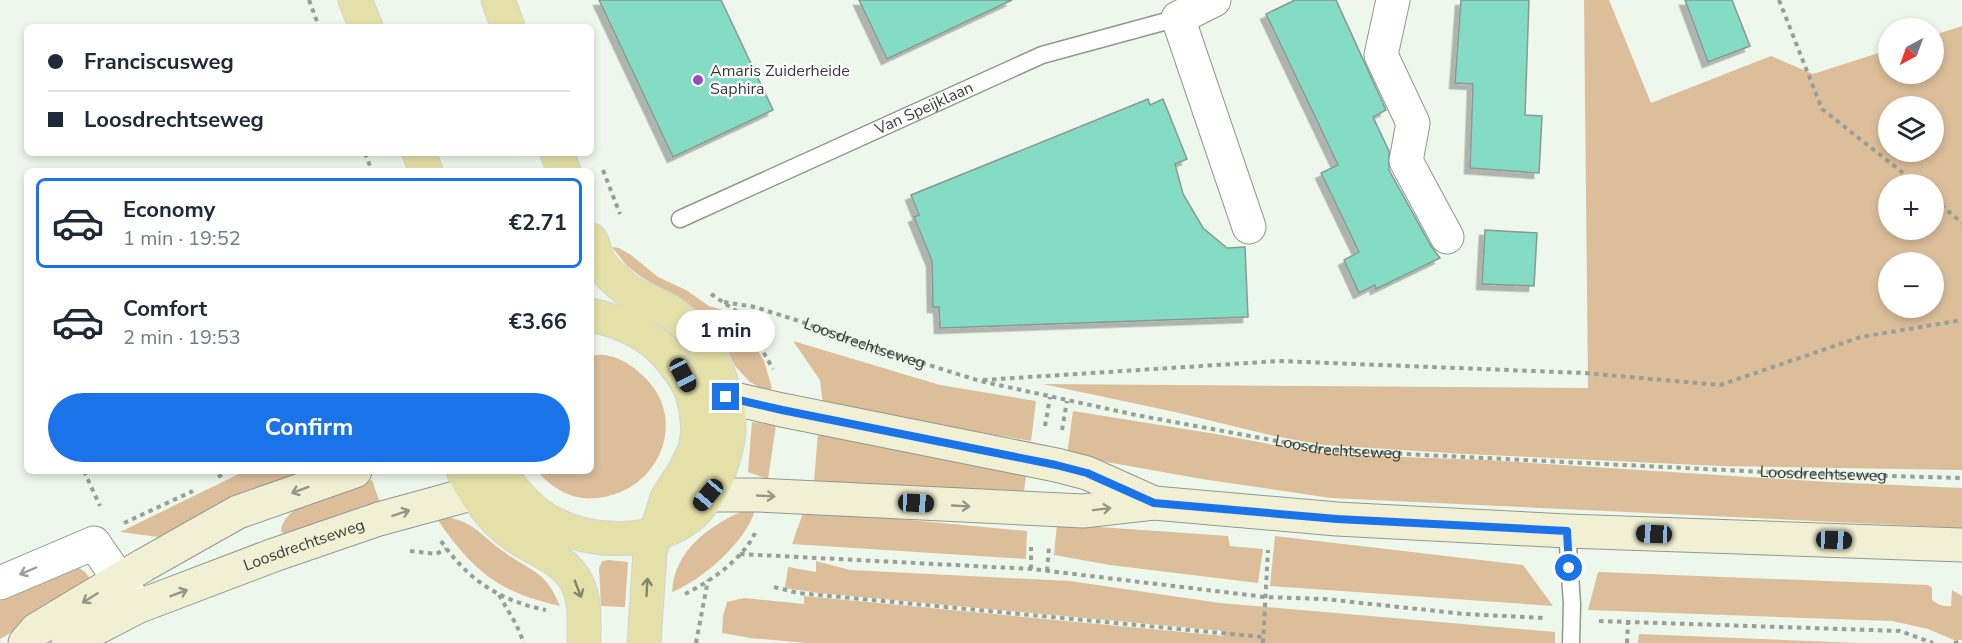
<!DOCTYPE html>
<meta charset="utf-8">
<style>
:root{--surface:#fff;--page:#f2f2f3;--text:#1f2937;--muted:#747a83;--line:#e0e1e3;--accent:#1a73e8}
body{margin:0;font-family:"Nunito Sans",sans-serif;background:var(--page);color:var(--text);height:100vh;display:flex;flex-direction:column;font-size:22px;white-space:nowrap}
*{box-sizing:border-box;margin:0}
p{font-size:20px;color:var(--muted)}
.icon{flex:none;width:33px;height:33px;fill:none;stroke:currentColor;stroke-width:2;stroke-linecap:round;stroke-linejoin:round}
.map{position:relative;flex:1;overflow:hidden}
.details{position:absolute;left:24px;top:168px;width:570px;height:306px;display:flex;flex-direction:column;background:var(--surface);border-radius:9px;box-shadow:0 3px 9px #0003}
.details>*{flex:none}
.hud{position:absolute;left:24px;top:24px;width:570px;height:132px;border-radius:9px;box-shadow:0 3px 9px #0003;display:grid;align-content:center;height:132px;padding:0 24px;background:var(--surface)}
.needle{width:39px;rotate:221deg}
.buttons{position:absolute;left:1878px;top:18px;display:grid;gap:12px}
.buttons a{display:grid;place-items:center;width:66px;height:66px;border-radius:50%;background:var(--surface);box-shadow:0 3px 9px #0003;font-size:30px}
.end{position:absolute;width:27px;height:27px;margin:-14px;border:8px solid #1a73e8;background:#fff;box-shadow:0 0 0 3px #fff}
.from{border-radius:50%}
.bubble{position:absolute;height:42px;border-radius:21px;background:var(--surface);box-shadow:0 3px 9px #0003;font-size:20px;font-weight:700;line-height:42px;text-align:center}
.car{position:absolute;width:18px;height:36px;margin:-18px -9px;border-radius:8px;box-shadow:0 0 4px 2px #0007;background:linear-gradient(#222 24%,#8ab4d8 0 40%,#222 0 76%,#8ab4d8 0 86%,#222 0)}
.hud b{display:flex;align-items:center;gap:21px;height:57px;font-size:22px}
.hud b+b{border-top:2px solid var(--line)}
.hud i{width:15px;height:15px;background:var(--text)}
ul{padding:10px 0 0;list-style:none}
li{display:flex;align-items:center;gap:18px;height:90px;margin:0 12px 9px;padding:0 12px;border:3px solid transparent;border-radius:9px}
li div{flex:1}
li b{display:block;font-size:22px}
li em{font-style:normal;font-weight:700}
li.current{border-color:var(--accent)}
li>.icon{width:54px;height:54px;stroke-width:1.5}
.button{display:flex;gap:12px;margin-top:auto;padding:12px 24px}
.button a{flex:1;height:69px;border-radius:36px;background:var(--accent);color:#fff;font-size:24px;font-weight:700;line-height:69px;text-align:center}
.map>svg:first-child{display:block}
.green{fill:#dcbe9a;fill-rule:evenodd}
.building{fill:#84dcc4;stroke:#8a9894;stroke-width:1.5;filter:url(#shadow)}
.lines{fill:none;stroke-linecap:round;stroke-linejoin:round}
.lane-casing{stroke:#90988e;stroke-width:19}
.street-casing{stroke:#90988e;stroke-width:35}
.secondary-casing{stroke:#90988e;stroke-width:35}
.primary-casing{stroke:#d3d4d3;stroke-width:35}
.path{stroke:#989f97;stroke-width:4;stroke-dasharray:4.5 4.5;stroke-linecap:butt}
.lane{stroke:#fff;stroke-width:16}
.street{stroke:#fff;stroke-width:33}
.secondary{stroke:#f1f0d4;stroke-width:33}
.primary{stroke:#e3e0a8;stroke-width:33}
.oneway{stroke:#949686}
.oneway2{stroke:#9c9e9c}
.oneway3{stroke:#85866a}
.route{stroke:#1a73e8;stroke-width:8}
.poi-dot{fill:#974dc0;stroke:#fff;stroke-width:2}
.labels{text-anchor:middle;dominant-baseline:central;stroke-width:4.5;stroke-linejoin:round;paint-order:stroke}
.poi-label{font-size:16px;fill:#383c38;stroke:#fff;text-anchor:start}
.street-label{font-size:16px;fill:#383c38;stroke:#fff}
</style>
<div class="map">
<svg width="1962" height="643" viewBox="0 0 1962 643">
<defs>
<filter id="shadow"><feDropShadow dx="-5.5" dy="5.5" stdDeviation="0" flood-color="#0004"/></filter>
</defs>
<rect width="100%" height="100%" fill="#eef7ec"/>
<!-- green -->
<g class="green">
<path d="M1584,0H1609L1651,103L1771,56L1813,74L1888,50V74H1934V35L1962,26V470L1720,466L1465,454L1324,445L1274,436L1175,412L1043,384L1588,388ZM1888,106H1934V152H1888ZM1888,184H1934V230H1888ZM1888,262H1934V308H1888Z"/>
<polygon points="612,247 619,248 631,255 658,277 686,290 709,306 732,313 740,319 764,361 772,388 768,392 750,382 735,366 724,344 706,319 690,305 641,277 627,266"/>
<polygon points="793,341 940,385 1036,401 1031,441 823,405 820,380"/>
<path d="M591,355C597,355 604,354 609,356C621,358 632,366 641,374C691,417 660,492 597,498C574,501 552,489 537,471H591Z"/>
<polygon points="1073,411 1216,434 1301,450 1348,455 1486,460 1828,482 1962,488 1962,528 1331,498 1202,479 1067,455"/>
<polygon points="752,422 776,425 768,479 748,472"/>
<polygon points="818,433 1027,469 1023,499 814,482"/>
<polygon points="245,471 305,471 230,500 167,538 120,532"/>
<path d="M372,480L380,503L285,535L281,531C284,500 347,489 372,480Z"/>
<path d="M745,510H755C746,542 702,580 672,592C674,550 710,525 745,510Z"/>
<polygon points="804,510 1027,531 1026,559 792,544"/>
<path d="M440,515C475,522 478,533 504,552C533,573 545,570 560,606C498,592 473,571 437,519Z"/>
<polygon points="1057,524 1228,536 1230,546 1263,549 1258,583 1110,565 1054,555"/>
<polygon points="1275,536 1523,565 1553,606 1270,586"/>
<polygon points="608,560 628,562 625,607 601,606 599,568 602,561"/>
<polygon points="816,561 850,570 1070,581 1220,603 1555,632 1555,643 807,643 750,638 722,633 723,616 727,602 744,598 804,604 804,596 1225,636 1224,631 819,593 785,588 788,567 816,572"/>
<polygon points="79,568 85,572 94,584 0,639 0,601"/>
<path d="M1598,572L1928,585L1932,588V600C1938,605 1944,607 1951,606L1952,590L1962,596V640H1954L1928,629L1892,621L1588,610Z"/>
<polygon points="1639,634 1858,643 1638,643"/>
</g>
<!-- building -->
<g class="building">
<polygon points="599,0 721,0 773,110 673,157"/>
<polygon points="859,0 1012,0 887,59"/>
<polygon points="1295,0 1336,0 1386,110 1373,117 1389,151 1389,170 1431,246 1440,258 1376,289 1375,285 1359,293 1344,260 1359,252 1321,173 1338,165 1266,14"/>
<polygon points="1461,0 1529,0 1525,115 1542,116 1539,173 1470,168 1473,84 1455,83"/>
<polygon points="1685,0 1732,0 1750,46 1708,62"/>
<polygon points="1148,99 1150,105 1163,99 1187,159 1175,164 1183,194 1203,228 1227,248 1245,247 1248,317 940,328 939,307 933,307 932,261 914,217 919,215 911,195"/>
<polygon points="1485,230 1537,233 1534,286 1482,284"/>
</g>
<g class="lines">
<defs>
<g id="lane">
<path id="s2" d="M680,219L1042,55L1178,18"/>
<polyline points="1567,531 1572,604 1571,643"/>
</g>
<g id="street">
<polyline points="1214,0 1178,18 1249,227"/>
<polyline points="1393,0 1381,55 1413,123 1406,161 1447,237"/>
<polyline points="0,583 94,543 135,603"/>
</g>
<g id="secondary">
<polyline points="726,397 782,410 1056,465 1087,473 1154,503"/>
<polyline points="708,495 757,495 1083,511 1154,503 1337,519 1567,531 1962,545"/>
<polyline points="25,643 36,630 144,565 238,512 355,471"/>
<path id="s3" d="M68,643L137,607L274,555L379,519L474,493"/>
</g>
<g id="primary">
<polyline points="355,0 366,27"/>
<polyline points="498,0 508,27"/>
<polyline points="419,153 426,171"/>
<polyline points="557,153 564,171"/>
<path d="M591,315C640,326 667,345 691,390L711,394"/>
<path d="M463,471C475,495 492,520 515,536C536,550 565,559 577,583C586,601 584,624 584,643"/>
<path d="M499,471C514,492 530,512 554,524C593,544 653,545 689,517C703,506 712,489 719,472C724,458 729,443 729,428C729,383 707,337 669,311C658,304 644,300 632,293C622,287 606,272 599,262C596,255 594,247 591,240"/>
<polyline points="644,643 650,552 667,498 685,470 695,449 698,431 696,410 691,390"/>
</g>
</defs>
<!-- lane casing -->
<use href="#lane" class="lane-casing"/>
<!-- street casing -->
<use href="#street" class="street-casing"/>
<!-- secondary casing -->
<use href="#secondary" class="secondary-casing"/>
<!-- primary casing -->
<use href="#primary" class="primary-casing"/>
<!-- path -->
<g class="path">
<polyline points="309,0 319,27"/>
<polyline points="1779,0 1822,109 1917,184"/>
<polyline points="365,153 372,171"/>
<polyline points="603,170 620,214"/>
<polyline points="1934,199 1962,223"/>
<polyline points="711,294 742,315 773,369"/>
<path id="s1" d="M724,302L755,307L796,320L871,347L980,381L1136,415L1326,450L1784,473L1962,478"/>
<polyline points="983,380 1279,361 1584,373 1720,385 1861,337 1962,320"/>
<polyline points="1045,426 1050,397"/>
<polyline points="1062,430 1067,401"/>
<polyline points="84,471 100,506"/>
<polyline points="218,477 228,471"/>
<polyline points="124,523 193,491"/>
<path d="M441,541C468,580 500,601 546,610"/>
<polyline points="410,551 436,554 446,549"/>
<polyline points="740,554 1032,569 1265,597 1324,599 1465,614 1544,618"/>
<polyline points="1031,569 1031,547"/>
<polyline points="1047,571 1049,547"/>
<polyline points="774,587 798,593 1263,637"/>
<path d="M685,594C711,581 743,559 755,533"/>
<polyline points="499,595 516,624 524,643"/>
<polyline points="1599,621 1900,631 1933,643"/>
<polyline points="696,643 708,580"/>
<polyline points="1263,643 1268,550"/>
<polyline points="1627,643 1628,622"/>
<polyline points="1954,643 1962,641"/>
</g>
<!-- lane -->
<use href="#lane" class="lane"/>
<!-- street -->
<use href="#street" class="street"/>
<!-- secondary -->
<use href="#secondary" class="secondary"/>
<!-- primary -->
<use href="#primary" class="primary"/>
</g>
<!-- one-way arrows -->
<defs><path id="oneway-shaft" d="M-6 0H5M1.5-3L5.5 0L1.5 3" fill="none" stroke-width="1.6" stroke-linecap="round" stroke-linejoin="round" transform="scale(1.5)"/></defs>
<g class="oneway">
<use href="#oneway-shaft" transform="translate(300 490) rotate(160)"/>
<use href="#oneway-shaft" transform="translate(766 496) rotate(3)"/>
<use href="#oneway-shaft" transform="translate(961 506) rotate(3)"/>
<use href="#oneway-shaft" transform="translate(1102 509) rotate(-7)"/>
<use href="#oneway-shaft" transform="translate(401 513) rotate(-18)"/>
<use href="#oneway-shaft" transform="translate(179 593) rotate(-21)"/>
<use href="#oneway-shaft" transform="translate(90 598) rotate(148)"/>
</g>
<use class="oneway2" href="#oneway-shaft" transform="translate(28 571) rotate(157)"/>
<g class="oneway3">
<use href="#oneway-shaft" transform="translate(647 587) rotate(-87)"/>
<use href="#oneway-shaft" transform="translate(578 589) rotate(69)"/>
</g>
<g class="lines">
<!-- route -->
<polyline class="route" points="726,397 782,410 1056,465 1087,473 1154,503 1337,519 1567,531 1569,568"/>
</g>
<!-- markers -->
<circle class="poi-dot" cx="698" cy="80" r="6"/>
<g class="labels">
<!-- poi labels -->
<g class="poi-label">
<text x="710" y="71">Amaris Zuiderheide<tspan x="710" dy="18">Saphira</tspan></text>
</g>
<!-- street labels -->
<g class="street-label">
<text stroke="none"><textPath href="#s2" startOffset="268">Van Speijklaan</textPath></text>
<text stroke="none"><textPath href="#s1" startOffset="147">Loosdrechtseweg</textPath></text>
<text stroke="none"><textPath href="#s1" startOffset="633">Loosdrechtseweg</textPath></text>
<text stroke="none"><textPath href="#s1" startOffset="1119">Loosdrechtseweg</textPath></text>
<text stroke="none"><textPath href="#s3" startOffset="256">Loosdrechtseweg</textPath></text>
</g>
</g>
</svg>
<div class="buttons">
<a><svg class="needle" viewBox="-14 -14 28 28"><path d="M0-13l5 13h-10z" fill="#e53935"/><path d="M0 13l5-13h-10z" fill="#747a83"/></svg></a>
<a><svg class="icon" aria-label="layers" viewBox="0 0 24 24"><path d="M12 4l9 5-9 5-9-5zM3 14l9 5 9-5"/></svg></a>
<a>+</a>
<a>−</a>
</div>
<i class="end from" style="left:1569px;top:568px"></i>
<i class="end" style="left:726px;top:397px"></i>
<div class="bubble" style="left:676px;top:310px;width:99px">1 min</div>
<i class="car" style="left:683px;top:375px;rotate:152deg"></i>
<i class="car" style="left:708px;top:495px;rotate:220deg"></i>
<i class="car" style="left:916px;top:503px;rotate:93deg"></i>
<i class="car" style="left:1654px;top:534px;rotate:272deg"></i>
<i class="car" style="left:1834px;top:540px;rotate:92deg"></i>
<div class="hud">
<b><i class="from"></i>Franciscusweg</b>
<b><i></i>Loosdrechtseweg</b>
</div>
<section class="details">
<ul>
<li class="current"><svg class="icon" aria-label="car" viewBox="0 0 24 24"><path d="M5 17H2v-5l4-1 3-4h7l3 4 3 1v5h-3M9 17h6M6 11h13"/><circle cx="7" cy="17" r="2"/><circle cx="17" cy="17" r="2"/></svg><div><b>Economy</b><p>1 min · 19:52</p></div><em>€2.71</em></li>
<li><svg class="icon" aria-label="car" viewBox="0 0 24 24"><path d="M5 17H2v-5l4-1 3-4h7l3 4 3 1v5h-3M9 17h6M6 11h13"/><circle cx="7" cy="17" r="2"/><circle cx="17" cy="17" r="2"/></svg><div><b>Comfort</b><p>2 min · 19:53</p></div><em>€3.66</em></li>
</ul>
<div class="button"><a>Confirm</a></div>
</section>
</div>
